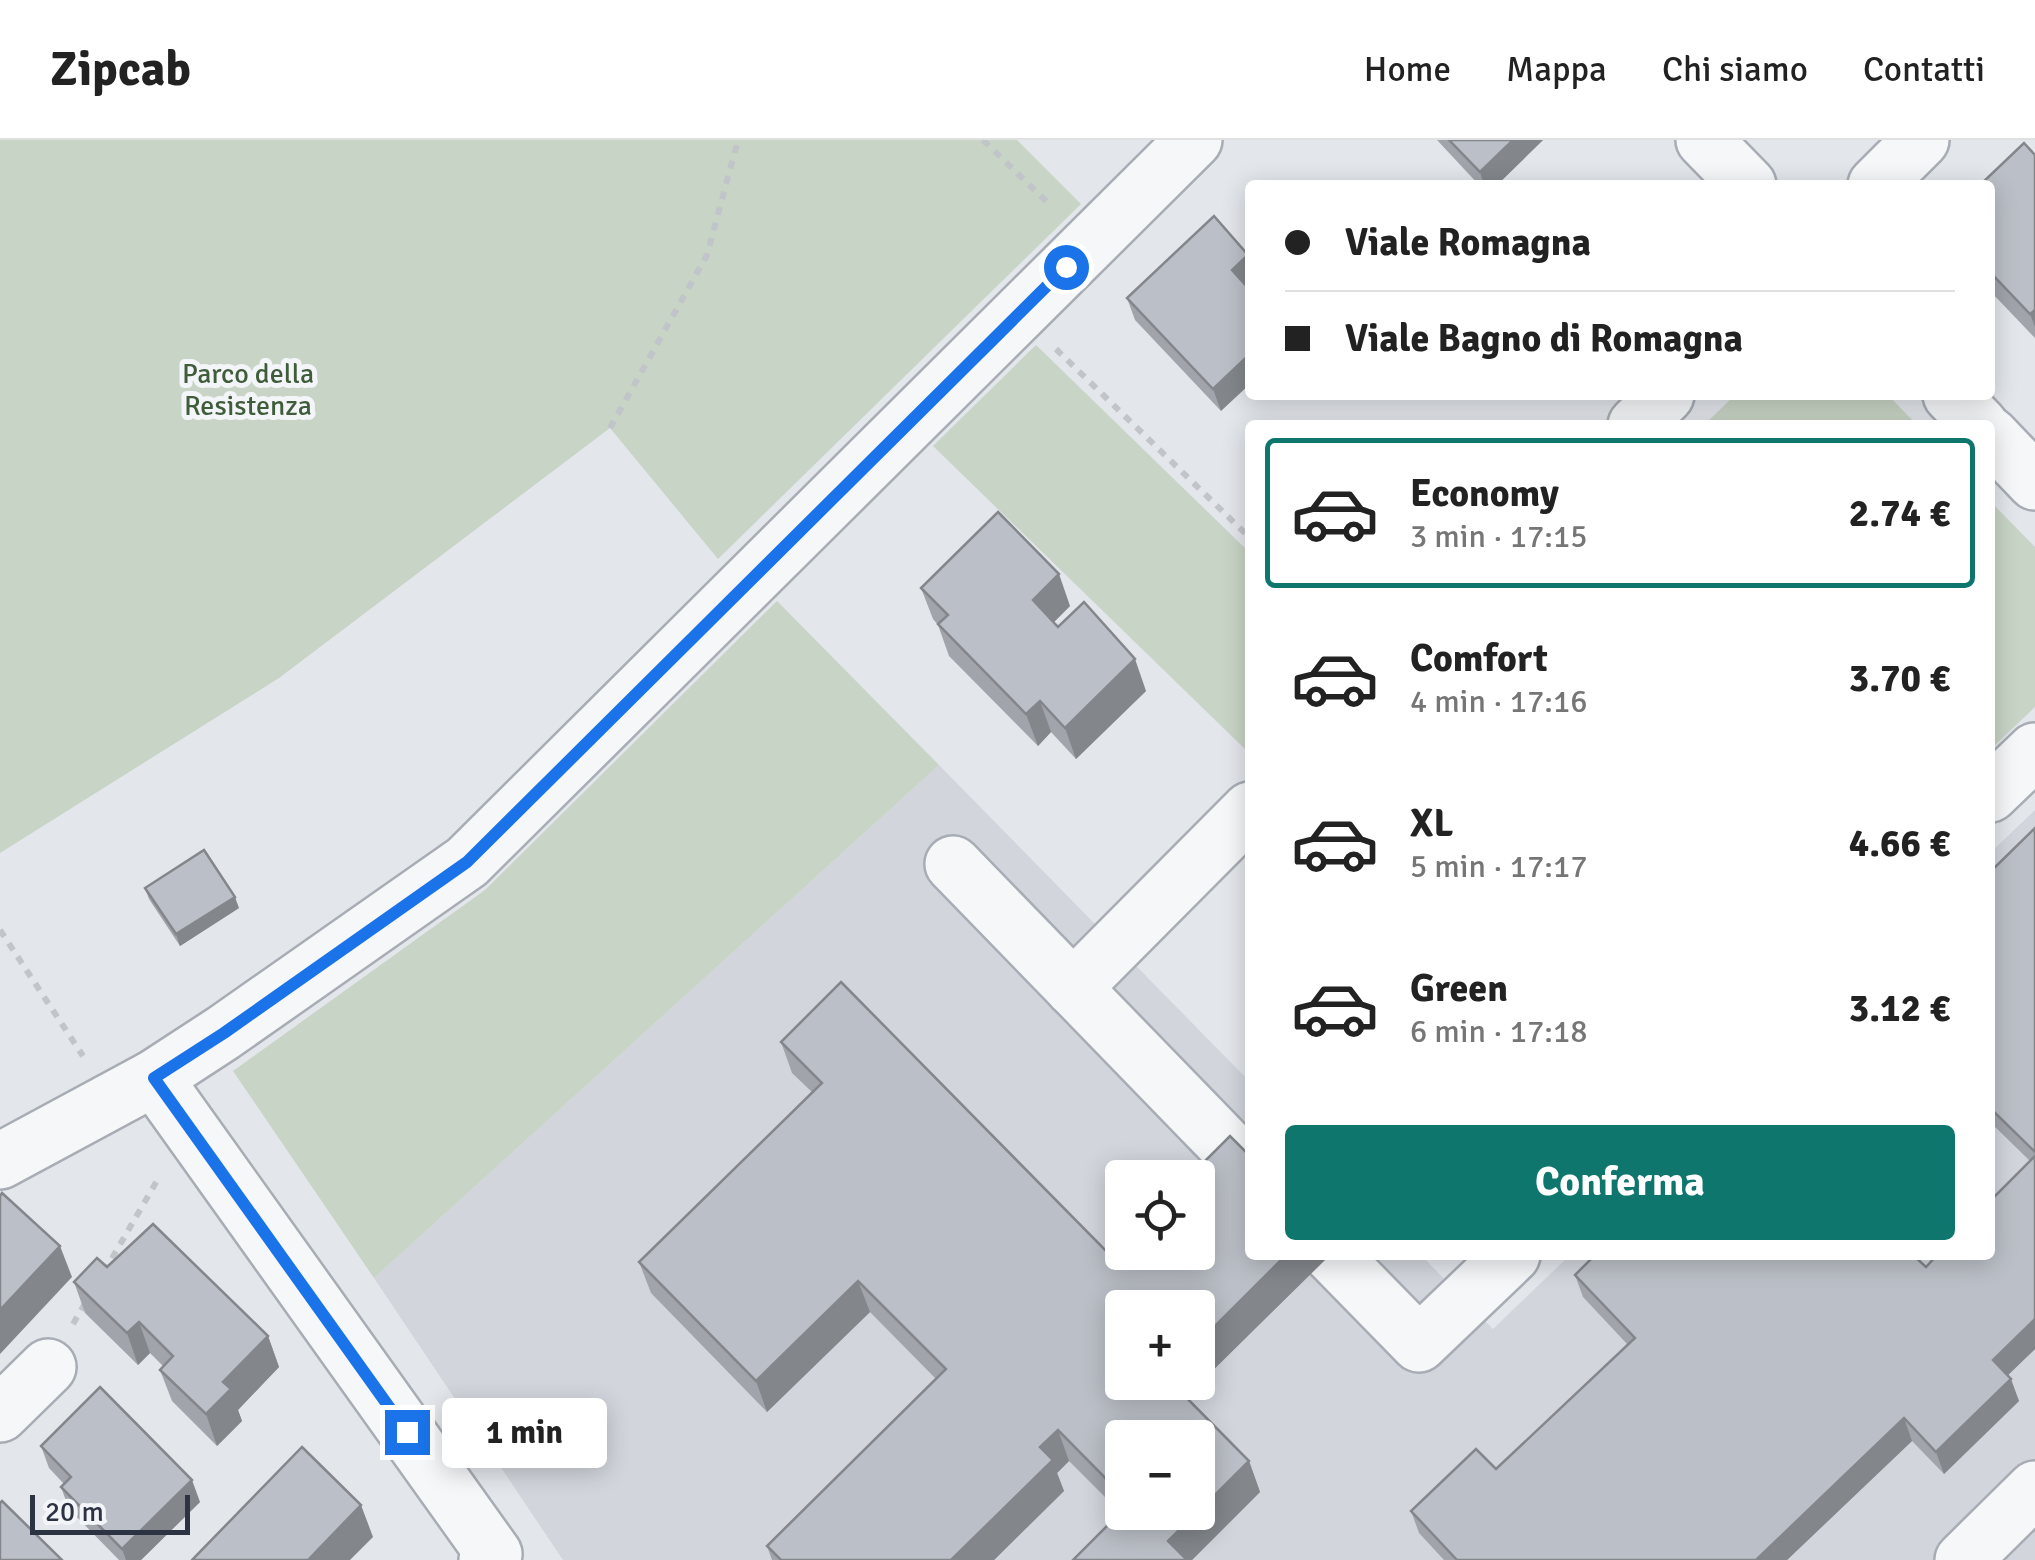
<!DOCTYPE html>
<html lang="it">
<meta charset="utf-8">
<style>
:root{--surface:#fff;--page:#f2f2f2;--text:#222;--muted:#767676;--line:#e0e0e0;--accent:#0f766e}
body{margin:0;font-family:Signika,sans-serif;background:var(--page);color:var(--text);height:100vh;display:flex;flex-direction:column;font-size:38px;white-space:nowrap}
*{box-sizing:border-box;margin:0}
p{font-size:32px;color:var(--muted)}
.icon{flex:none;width:55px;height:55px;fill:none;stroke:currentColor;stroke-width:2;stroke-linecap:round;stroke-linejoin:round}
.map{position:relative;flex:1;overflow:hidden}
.sheet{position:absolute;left:1245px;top:280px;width:750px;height:840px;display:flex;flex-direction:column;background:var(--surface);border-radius:10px;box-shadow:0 5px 25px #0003}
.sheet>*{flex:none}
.hud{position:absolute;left:1245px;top:40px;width:750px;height:220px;border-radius:10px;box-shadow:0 5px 25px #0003;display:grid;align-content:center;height:220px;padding:0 40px;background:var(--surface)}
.tools{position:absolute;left:1105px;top:1020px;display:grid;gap:20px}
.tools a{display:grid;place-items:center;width:110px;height:110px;border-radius:10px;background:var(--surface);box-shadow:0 5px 25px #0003;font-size:50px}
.scale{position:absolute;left:30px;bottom:25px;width:160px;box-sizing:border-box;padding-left:10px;border:5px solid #2c3342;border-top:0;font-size:28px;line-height:35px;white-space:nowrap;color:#2c3342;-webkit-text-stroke:8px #f3f5f8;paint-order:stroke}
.end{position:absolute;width:45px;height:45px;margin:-22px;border:12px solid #1a73e8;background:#fff;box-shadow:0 0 0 5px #fff}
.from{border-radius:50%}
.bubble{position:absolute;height:70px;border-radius:10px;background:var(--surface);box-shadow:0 5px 25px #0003;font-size:32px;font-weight:700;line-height:70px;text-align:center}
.hud b{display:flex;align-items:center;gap:35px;height:95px;font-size:38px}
.hud b+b{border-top:2px solid var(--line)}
.hud i{width:25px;height:25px;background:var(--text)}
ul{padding:18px 0 0;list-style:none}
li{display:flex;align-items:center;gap:30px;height:150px;margin:0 20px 15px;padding:0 20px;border:5px solid transparent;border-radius:10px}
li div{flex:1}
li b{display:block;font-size:38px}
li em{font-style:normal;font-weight:700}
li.on{border-color:var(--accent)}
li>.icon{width:90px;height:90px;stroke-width:1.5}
.cta{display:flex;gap:20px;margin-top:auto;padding:20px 40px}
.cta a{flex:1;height:115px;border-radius:10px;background:var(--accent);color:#fff;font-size:40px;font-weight:700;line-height:115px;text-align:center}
header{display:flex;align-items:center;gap:60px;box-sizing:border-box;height:140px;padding:0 50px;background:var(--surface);border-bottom:2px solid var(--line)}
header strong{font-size:48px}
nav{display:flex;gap:55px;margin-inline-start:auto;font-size:35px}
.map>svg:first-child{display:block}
.built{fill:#d2d5dc;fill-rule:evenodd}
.green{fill:#c8d4c5}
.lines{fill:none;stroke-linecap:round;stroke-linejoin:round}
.minor-casing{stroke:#a8adb5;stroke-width:60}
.path{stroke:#c1c4c9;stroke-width:6;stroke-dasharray:8 8;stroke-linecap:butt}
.minor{stroke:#f6f7f9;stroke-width:55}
.wall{fill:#a1a4ab;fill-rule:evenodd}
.shaded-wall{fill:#83868b}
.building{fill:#bbbfc7;stroke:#83868b;stroke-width:2.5}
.route{stroke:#1a73e8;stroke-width:12}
.labels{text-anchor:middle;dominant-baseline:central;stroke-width:10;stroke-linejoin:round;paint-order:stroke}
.park-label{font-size:28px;fill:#3f5d3a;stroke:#f3f5f8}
</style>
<header>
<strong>Zipcab</strong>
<nav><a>Home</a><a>Mappa</a><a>Chi siamo</a><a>Contatti</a></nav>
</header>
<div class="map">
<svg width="2035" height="1420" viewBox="0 0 2035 1420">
<rect width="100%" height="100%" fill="#e3e6eb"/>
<!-- built -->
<path class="built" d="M939,625L1250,942V1115H1421L1493,1189L1570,1115H1990V713L2035,670V1420H563L374,1138ZM1122,1038H1198V1112H1122ZM1122,1168H1198V1242H1122ZM1122,1298H1198V1372H1122Z"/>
<!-- green -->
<g class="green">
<polygon points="0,0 1017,0 1081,64 718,419 610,288 279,538 0,713"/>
<polygon points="1036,205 1250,413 1250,607 1246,610 933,306"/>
<polygon points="1735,255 1888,255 1917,285 1704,285"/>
<polygon points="1990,361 2035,407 2035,567 1990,610"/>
<polygon points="777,461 939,625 374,1138 233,931 485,750"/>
</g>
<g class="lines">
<defs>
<g id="minor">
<polyline points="1704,0 1748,45"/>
<polyline points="1876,45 1921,0"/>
<polyline points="1951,255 1980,285"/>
<polyline points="1636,285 1666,255"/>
<polyline points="1990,295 2035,342"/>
<polyline points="1990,654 2035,611"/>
<polyline points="953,724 1250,1030"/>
<polyline points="1073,848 1250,670"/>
<polyline points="154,938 494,1414 487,1420"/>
<polyline points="0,1021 154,938 223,893 467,722 1194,0"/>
<polyline points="1332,1115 1419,1204 1512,1115"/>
<polyline points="0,1274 48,1227"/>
<polyline points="1963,1420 2035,1349"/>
</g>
</defs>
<!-- minor casing -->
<use href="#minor" class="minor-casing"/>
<!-- path -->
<g class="path">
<polyline points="983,0 1050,65"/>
<polyline points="1056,209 1250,398"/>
<polyline points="610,288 707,115 738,0"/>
<polyline points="0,790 83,916"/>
<polyline points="104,1132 158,1039"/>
<polyline points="73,1184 87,1160"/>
</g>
<!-- minor -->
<use href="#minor" class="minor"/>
</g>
<!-- wall -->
<g class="wall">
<polygon points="1437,0 1543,0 1497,45 1479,45"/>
<polygon points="2035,15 2035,198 1990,151 1990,45"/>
<polygon points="1248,115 1250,119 1250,143 1246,146 1221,271 1135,180 1127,158"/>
<polygon points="921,448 1070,466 1054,482 1146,551 1076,619 1051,592 1038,606 949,516 938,485 933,479"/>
<polygon points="2035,688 2035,1209 2007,1235 2019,1261 1944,1334 1912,1301 1787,1420 1444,1420 1419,1393 1411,1371 1496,1329 1628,1205 1583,1157 1575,1135 1926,1127 2030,1021 1990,982 1990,732"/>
<polygon points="145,748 239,768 180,806 149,759"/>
<path d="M841,842L1110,1115L1122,1102V1112H1198V1038H1188L1230,996L1250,1016V1115H1330L1198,1245L1195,1242H1198V1168H1122V1242H1171L1249,1321L1260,1352L1192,1420H1073L1121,1373L1069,1321L1057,1333L1064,1351L994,1420H772L767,1406L936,1239L870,1172L767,1272L651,1153L639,1122L812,952L792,933L781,902ZM1122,1298H1198V1372H1122Z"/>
<polygon points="107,1127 268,1196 279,1227 238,1270 242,1281 217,1306 172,1261 160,1230 164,1227 150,1213 138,1225 85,1173 74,1142"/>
<polygon points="41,1306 200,1362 141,1420 119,1420 69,1369 61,1347 64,1344 49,1328"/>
</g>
<!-- shaded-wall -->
<g class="shaded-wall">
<polygon points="1513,0 1543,0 1497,45 1484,45 1480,32"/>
<polygon points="1248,115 1250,119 1250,143 1240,152 1232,130"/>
<polygon points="2035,170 2035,187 2030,174"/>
<polygon points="1250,214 1250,244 1221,271 1213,249"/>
<polygon points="1059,434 1070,466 1044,492 1033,460"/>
<polygon points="1135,519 1146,551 1076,619 1065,588"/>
<polygon points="1040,561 1051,592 1038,606 1026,574"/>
<polygon points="235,757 239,768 180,806 176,794"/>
<polygon points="60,1106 72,1137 0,1214 0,1170"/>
<polygon points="1286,1115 1330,1115 1198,1245 1198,1203"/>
<polygon points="858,1141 870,1172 767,1272 756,1241"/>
<polygon points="2035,1179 2035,1209 2001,1242 1993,1220"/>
<polygon points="139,1182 150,1213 138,1225 127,1193"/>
<polygon points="268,1196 279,1227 238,1270 242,1281 217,1306 206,1274 223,1242"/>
<polygon points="2011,1239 2019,1261 1944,1334 1936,1312"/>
<polygon points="1904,1278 1912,1301 1787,1420 1756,1420"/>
<polygon points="1058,1290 1069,1321 1057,1333 1064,1351 994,1420 951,1420 1040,1307"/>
<polygon points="1249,1321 1260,1352 1192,1420 1175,1420 1168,1401"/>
<polygon points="192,1340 200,1362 141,1420 126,1420 122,1409"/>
<polygon points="361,1365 373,1397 350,1420 308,1420"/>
</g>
<!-- building -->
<g class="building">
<polygon points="1449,0 1513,0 1480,32"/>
<polygon points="2024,3 2035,15 2035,170 2030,174 1990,132 1990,45 1980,45"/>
<polygon points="1214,76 1248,115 1232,130 1250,150 1250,214 1213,249 1127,158"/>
<polygon points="998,372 1059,434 1033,460 1058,487 1084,462 1135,519 1065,588 1040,561 1026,574 938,484 948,475 921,448"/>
<polygon points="2035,688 2035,1012 1990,968 1990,732"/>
<polygon points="204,710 235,757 176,794 145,748"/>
<polygon points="841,842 1110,1115 1122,1102 1122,1112 1198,1112 1198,1038 1188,1038 1230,996 1250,1016 1250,1115 1286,1115 1198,1203 1198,1168 1122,1168 1122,1242 1171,1242 1249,1321 1198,1372 1198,1298 1122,1298 1122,1355 1058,1290 1040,1307 1053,1320 951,1420 781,1420 767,1406 946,1229 858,1141 756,1241 639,1122 822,943 781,902"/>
<polygon points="2035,1016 2035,1179 1993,1220 2011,1239 1936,1312 1904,1278 1756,1420 1457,1420 1411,1371 1476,1309 1496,1329 1635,1198 1575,1135 1595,1115 1913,1115 1926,1127 1937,1115 1990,1115 1990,1061"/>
<polygon points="2,1053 60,1106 0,1170 0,1056"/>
<polygon points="153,1084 268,1196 223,1242 231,1249 206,1274 160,1230 173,1216 139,1182 127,1193 74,1142 97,1118 107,1127"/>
<polygon points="100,1247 192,1340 122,1409 61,1347 71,1337 41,1306"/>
<polygon points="302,1307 361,1365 308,1420 192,1420"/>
<polygon points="2,1361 62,1420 0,1420 0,1363"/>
<polygon points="1122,1371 1122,1372 1197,1372 1168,1401 1187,1420 1073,1420"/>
</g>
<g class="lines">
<!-- route -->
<polyline class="route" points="407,1292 154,938 224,893 467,722 1066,127"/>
</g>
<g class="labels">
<!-- park labels -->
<g class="park-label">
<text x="248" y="234">Parco della<tspan x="248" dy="32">Resistenza</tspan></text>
</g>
</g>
</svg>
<div class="tools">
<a><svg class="icon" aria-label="locate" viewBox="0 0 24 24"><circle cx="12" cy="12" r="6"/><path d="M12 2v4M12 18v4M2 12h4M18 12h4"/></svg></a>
<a>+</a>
<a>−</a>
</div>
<div class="scale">20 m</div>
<i class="end from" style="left:1066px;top:127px"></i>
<i class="end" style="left:407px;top:1292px"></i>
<div class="bubble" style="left:442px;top:1258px;width:165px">1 min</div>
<div class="hud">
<b><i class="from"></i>Viale Romagna</b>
<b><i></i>Viale Bagno di Romagna</b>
</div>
<section class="sheet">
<ul>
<li class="on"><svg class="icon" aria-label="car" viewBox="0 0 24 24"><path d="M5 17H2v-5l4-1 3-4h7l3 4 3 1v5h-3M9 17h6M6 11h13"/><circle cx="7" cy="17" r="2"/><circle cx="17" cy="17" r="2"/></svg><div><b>Economy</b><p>3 min · 17:15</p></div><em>2.74 €</em></li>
<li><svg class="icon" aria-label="car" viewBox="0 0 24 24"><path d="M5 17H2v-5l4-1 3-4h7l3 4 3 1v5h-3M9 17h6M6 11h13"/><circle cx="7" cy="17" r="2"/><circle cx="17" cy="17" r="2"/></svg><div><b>Comfort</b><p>4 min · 17:16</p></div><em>3.70 €</em></li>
<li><svg class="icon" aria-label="car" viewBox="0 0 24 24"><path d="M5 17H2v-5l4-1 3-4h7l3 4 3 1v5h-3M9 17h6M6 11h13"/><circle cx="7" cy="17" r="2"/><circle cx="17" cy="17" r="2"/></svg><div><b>XL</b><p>5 min · 17:17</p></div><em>4.66 €</em></li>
<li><svg class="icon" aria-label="car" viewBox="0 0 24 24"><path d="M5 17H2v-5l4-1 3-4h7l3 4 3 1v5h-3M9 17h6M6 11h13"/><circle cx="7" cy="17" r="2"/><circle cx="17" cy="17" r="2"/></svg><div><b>Green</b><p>6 min · 17:18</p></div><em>3.12 €</em></li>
</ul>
<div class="cta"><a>Conferma</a></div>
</section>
</div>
